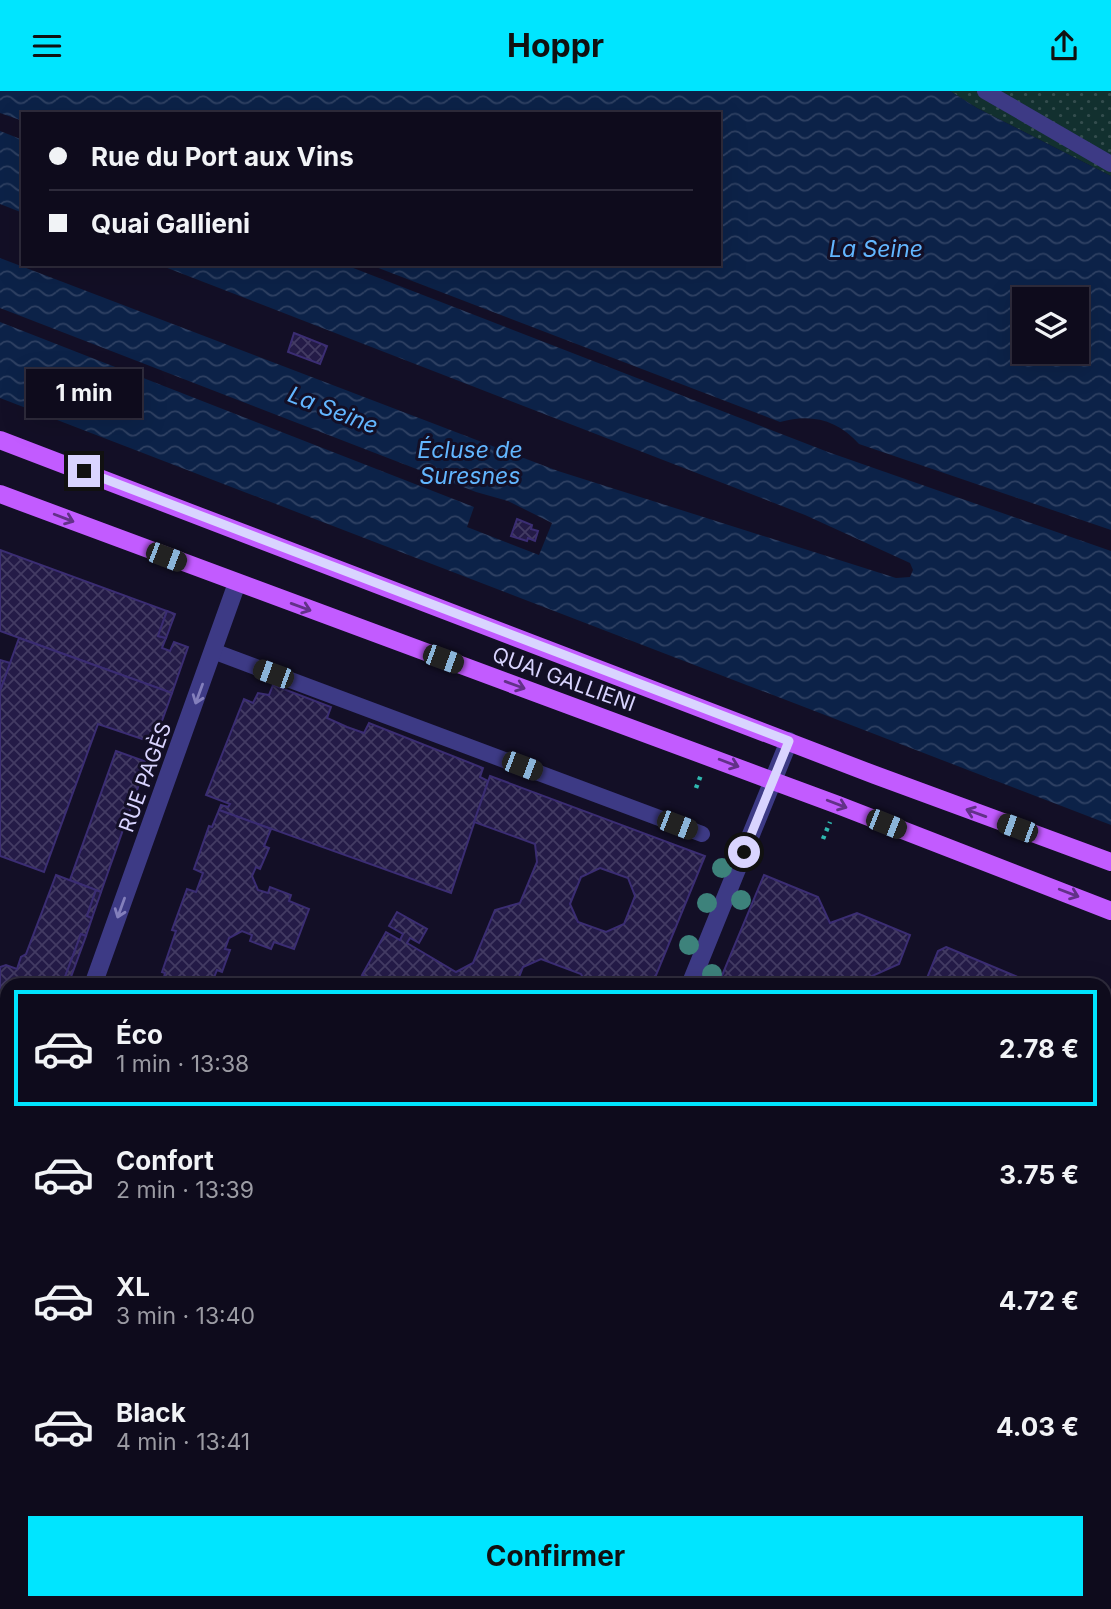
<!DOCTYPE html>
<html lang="fr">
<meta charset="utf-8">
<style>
:root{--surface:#0e0b1c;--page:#171425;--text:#f1f3f6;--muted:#9b9ba3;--line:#2e2b3b;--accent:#00e5ff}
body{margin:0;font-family:Inter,sans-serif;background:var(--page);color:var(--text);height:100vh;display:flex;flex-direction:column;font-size:26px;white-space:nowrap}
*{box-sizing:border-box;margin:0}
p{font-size:23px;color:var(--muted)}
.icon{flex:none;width:38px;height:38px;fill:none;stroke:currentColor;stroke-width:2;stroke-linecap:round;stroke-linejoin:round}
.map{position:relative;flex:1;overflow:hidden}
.drawer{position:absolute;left:0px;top:887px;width:1111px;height:632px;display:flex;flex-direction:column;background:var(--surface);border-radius:21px 21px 0 0;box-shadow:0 7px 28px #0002,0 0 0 2px var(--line)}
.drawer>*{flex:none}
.guide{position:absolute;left:21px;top:21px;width:700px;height:154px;border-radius:0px;box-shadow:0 7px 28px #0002,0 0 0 2px var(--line);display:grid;align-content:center;height:154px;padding:0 28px;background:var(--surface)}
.controls{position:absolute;left:1012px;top:196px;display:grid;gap:14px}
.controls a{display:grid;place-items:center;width:77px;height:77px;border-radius:0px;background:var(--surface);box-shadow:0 7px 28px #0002,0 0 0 2px var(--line);font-size:35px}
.end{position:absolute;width:32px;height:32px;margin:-16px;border:9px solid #d9d4ff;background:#111;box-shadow:0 0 0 4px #111}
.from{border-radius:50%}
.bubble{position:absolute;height:49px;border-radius:0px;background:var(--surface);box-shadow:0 7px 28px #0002,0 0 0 2px var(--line);font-size:23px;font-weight:700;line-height:49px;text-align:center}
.car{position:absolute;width:21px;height:42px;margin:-21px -10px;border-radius:9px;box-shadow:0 0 5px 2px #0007;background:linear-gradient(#222 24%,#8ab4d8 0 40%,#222 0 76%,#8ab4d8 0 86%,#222 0)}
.guide b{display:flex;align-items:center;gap:24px;height:66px;font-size:26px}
.guide b+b{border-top:2px solid var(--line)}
.guide i{width:18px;height:18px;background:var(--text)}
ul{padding:12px 0 0;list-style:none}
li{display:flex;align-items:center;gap:21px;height:116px;margin:0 14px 10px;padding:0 14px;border:4px solid transparent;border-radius:0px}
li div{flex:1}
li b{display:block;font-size:26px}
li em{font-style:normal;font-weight:700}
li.current{border-color:var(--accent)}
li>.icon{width:63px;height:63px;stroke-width:1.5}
.button{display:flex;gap:14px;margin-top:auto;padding:14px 28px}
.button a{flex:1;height:80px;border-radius:0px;background:var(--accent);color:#111;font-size:28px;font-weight:700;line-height:80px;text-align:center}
header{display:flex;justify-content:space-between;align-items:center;height:91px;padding:0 28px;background:var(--accent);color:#111;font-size:32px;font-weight:700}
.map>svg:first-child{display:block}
.grass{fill:url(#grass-dots)}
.water{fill:url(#water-waves);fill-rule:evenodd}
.building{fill:url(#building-cross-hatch);stroke:#3b2d73;stroke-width:2;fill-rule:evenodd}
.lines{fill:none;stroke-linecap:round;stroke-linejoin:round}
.path{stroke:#2fb8b0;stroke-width:4.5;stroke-dasharray:3.5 5;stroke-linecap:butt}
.lane{stroke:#3d3a85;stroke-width:16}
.street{stroke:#3d3a85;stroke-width:18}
.secondary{stroke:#6f6bff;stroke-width:18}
.primary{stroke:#c25bff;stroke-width:18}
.tree{fill:#3d827b}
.oneway{stroke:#623188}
.oneway2{stroke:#837fbc}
.route{stroke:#d9d4ff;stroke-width:9}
.labels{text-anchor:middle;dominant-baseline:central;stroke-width:6;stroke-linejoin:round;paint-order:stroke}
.street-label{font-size:21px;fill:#d9d4ff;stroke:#130f26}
.water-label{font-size:23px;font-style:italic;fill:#62b6ff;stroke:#130f26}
</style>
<header><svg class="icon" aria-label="menu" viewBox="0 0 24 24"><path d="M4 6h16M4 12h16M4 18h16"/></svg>Hoppr<svg class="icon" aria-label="share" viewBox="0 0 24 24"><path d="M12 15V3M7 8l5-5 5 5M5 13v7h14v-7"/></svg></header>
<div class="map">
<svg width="1111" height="1518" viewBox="0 0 1111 1518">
<defs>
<pattern id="grass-dots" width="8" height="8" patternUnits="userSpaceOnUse" patternTransform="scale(1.75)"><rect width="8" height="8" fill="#12302f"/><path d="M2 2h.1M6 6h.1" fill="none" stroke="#344d4e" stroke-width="1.8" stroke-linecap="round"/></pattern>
<pattern id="water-waves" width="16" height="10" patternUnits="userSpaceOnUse" patternTransform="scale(1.75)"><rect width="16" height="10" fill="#0c2248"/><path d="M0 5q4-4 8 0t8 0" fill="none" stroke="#2f4163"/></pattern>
<pattern id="building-cross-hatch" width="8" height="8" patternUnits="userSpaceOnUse" patternTransform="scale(1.75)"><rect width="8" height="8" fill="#241b47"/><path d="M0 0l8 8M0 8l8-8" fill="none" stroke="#433b63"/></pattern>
</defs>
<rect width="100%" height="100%" fill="#130f26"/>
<!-- grass -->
<g class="grass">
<polygon points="950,0 1111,0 1111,85 977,17"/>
<polygon points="376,1512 681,1512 683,1518 376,1518"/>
</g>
<!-- water -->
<g class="water">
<path d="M0,0H950L977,17L1111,85V439L859,353C838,329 811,322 780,331L368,173H719V23H23V30L0,22ZM1024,208H1076V261H1024Z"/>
<polygon points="0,40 23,49 23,122 0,113"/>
<polygon points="0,167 558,380 896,487 910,486 913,479 910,472 805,424 157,173 343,173 828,361 1111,460 1111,734 0,307 0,231 474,416 467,436 539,464 552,432 508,410 476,401 0,217"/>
</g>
<!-- building -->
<g class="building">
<polygon points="294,242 327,255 320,273 288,261"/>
<polygon points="517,428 532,434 531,438 538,440 535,450 528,447 527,450 511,445"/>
<polygon points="0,459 167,520 158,545 166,547 162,557 170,560 174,551 188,556 172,602 0,540"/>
<polygon points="167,520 175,523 166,547 158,545"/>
<polygon points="19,547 172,602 154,652 98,633 44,781 0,765 0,600"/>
<polygon points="0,569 10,572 0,600"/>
<polygon points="273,594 331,616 327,627 347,636 364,642 369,632 483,677 480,686 488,690 451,802 219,719 221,714 228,716 230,713 206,704 244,608 253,612 258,602 269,604"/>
<polygon points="116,660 147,671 101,801 70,789"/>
<path d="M490,685L705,765L652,894H587L581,883L541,868L523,876L516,894H382L362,884L386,841L400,849L403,843L389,835L397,821L427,838L419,852L410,847L407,852L456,881L473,872L495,819L520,812L537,771L535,753L474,731ZM600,777L628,787L635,805L624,833L606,841L578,831L570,813L581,786Z"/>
<polygon points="219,719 271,738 264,755 269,757 260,778 256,776 252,785 258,799 268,802 270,796 291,804 289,810 309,818 294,858 274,851 271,858 250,850 252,844 242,840 229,847 225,858 230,859 222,881 217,879 211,894 162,894 165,882 162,881 176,840 172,839 187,798 196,801 203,782 194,778 209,735 212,736"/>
<polygon points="56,784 96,799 87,825 92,827 86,845 81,843 62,894 7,894 7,921 0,918 0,876 6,874 17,878 21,866 26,863"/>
<polygon points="764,784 818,806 830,832 857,822 910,844 899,873 852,894 718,894"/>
<polygon points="96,799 101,801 92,827 87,825"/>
<polygon points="81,843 86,845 68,894 62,894"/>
<polygon points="946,856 1037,894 929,894 927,887 938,860"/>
<polygon points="0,1014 7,1018 6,1063 0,1060"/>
<polygon points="1108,1202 1111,1231 1104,1232 1104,1203"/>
<polygon points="1104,1283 1111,1285 1111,1327 1104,1326"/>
<polygon points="1104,1394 1111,1396 1111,1475 1104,1468"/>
<polygon points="7,1438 7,1512 83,1512 81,1518 0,1518 0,1452"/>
<polygon points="1111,1487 1111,1518 1055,1518 1058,1512 1104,1512 1104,1489"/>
<polygon points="135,1512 191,1512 189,1518 130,1518"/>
<polygon points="313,1512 352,1512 353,1518 313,1518"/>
<polygon points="718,1512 779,1512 781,1518 720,1518"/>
<polygon points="995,1512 1023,1512 1023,1518 994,1518"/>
</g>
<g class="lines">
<!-- path -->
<g class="path">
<polyline points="696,697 701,684"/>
<polyline points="823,748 830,731"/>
<polyline points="703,1512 706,1518"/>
<polyline points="797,1512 799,1518"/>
</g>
<!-- lane -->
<g class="lane">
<polyline points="985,0 1111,73"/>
<polyline points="213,560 702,743"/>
<polyline points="0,1127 7,1129"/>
</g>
<!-- street -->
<g class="street">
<polyline points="93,894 237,492"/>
<polyline points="690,894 789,650"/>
<polyline points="0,987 7,991"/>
<polyline points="1104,1147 1111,1145"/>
<polyline points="0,1163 7,1144"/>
<polyline points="1104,1262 1111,1264"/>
<polyline points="837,1512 838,1518"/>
<polyline points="866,1512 868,1518"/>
<polyline points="222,1518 224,1512"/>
</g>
<!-- secondary -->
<g class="secondary">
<polyline points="1104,973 1111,950"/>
<polyline points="947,1518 949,1512"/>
</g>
<!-- primary -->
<g class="primary">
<polyline points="0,349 875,684 1111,771"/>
<polyline points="0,403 838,714 1111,820"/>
</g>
</g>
<!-- trees -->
<g class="tree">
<circle cx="722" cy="777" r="10"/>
<circle cx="741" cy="809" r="10"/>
<circle cx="707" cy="812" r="10"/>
<circle cx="689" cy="854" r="10"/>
<circle cx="712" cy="883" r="10"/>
</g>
<!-- one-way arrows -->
<defs><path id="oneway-shaft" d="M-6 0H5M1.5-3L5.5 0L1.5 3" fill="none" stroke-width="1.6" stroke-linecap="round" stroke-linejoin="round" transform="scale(1.75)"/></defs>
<g class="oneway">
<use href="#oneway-shaft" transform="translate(64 427) rotate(21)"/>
<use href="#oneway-shaft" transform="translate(301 516) rotate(20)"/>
<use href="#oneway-shaft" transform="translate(515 594) rotate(20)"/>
<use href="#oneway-shaft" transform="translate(729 672) rotate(21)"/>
<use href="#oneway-shaft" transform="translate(837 713) rotate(21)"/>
<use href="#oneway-shaft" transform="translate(976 722) rotate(-160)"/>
<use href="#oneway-shaft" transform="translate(1069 802) rotate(21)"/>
</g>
<g class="oneway2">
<use href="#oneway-shaft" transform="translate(199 603) rotate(110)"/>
<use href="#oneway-shaft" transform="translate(121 817) rotate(110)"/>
</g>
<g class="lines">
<!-- route -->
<polyline class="route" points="84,380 789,650 744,761"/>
</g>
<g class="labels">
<!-- street labels -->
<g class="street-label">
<text transform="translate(564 588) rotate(20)">QUAI GALLIENI</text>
<text transform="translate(145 686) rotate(-70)">RUE PAGÈS</text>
</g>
<!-- water labels -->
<g class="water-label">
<text x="876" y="158">La Seine</text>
<text transform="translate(333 319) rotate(21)">La Seine</text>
<text x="470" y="359">Écluse de<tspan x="470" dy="26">Suresnes</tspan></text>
</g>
</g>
</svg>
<div class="controls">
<a><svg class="icon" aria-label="layers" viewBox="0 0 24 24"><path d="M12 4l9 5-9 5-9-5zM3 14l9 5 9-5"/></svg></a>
</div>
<i class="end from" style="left:744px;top:761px"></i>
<i class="end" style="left:84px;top:380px"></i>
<div class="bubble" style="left:26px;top:278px;width:116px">1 min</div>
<i class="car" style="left:166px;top:466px;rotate:111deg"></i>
<i class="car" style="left:443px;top:568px;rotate:110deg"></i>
<i class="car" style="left:273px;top:583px;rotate:290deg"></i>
<i class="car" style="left:522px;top:675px;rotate:111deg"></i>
<i class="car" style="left:886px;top:733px;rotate:112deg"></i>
<i class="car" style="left:677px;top:734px;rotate:111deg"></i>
<i class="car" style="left:1017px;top:737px;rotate:290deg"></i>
<div class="guide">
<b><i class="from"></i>Rue du Port aux Vins</b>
<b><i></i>Quai Gallieni</b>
</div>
<section class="drawer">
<ul>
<li class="current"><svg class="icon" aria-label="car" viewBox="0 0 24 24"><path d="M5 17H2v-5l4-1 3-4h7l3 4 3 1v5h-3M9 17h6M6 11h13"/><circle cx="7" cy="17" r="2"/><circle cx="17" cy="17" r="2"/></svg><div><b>Éco</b><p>1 min · 13:38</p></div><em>2.78 €</em></li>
<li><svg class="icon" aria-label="car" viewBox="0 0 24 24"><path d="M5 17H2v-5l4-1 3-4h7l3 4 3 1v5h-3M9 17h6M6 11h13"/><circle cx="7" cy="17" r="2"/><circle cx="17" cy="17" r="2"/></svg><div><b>Confort</b><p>2 min · 13:39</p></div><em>3.75 €</em></li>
<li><svg class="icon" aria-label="car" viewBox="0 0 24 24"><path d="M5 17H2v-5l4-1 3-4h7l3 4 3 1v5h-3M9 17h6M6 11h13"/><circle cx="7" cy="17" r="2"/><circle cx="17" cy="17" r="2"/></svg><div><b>XL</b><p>3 min · 13:40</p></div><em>4.72 €</em></li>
<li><svg class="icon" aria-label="car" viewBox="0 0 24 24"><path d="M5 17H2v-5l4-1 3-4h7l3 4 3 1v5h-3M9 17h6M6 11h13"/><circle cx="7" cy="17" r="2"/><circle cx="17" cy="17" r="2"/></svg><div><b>Black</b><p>4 min · 13:41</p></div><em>4.03 €</em></li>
</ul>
<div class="button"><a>Confirmer</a></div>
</section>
</div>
